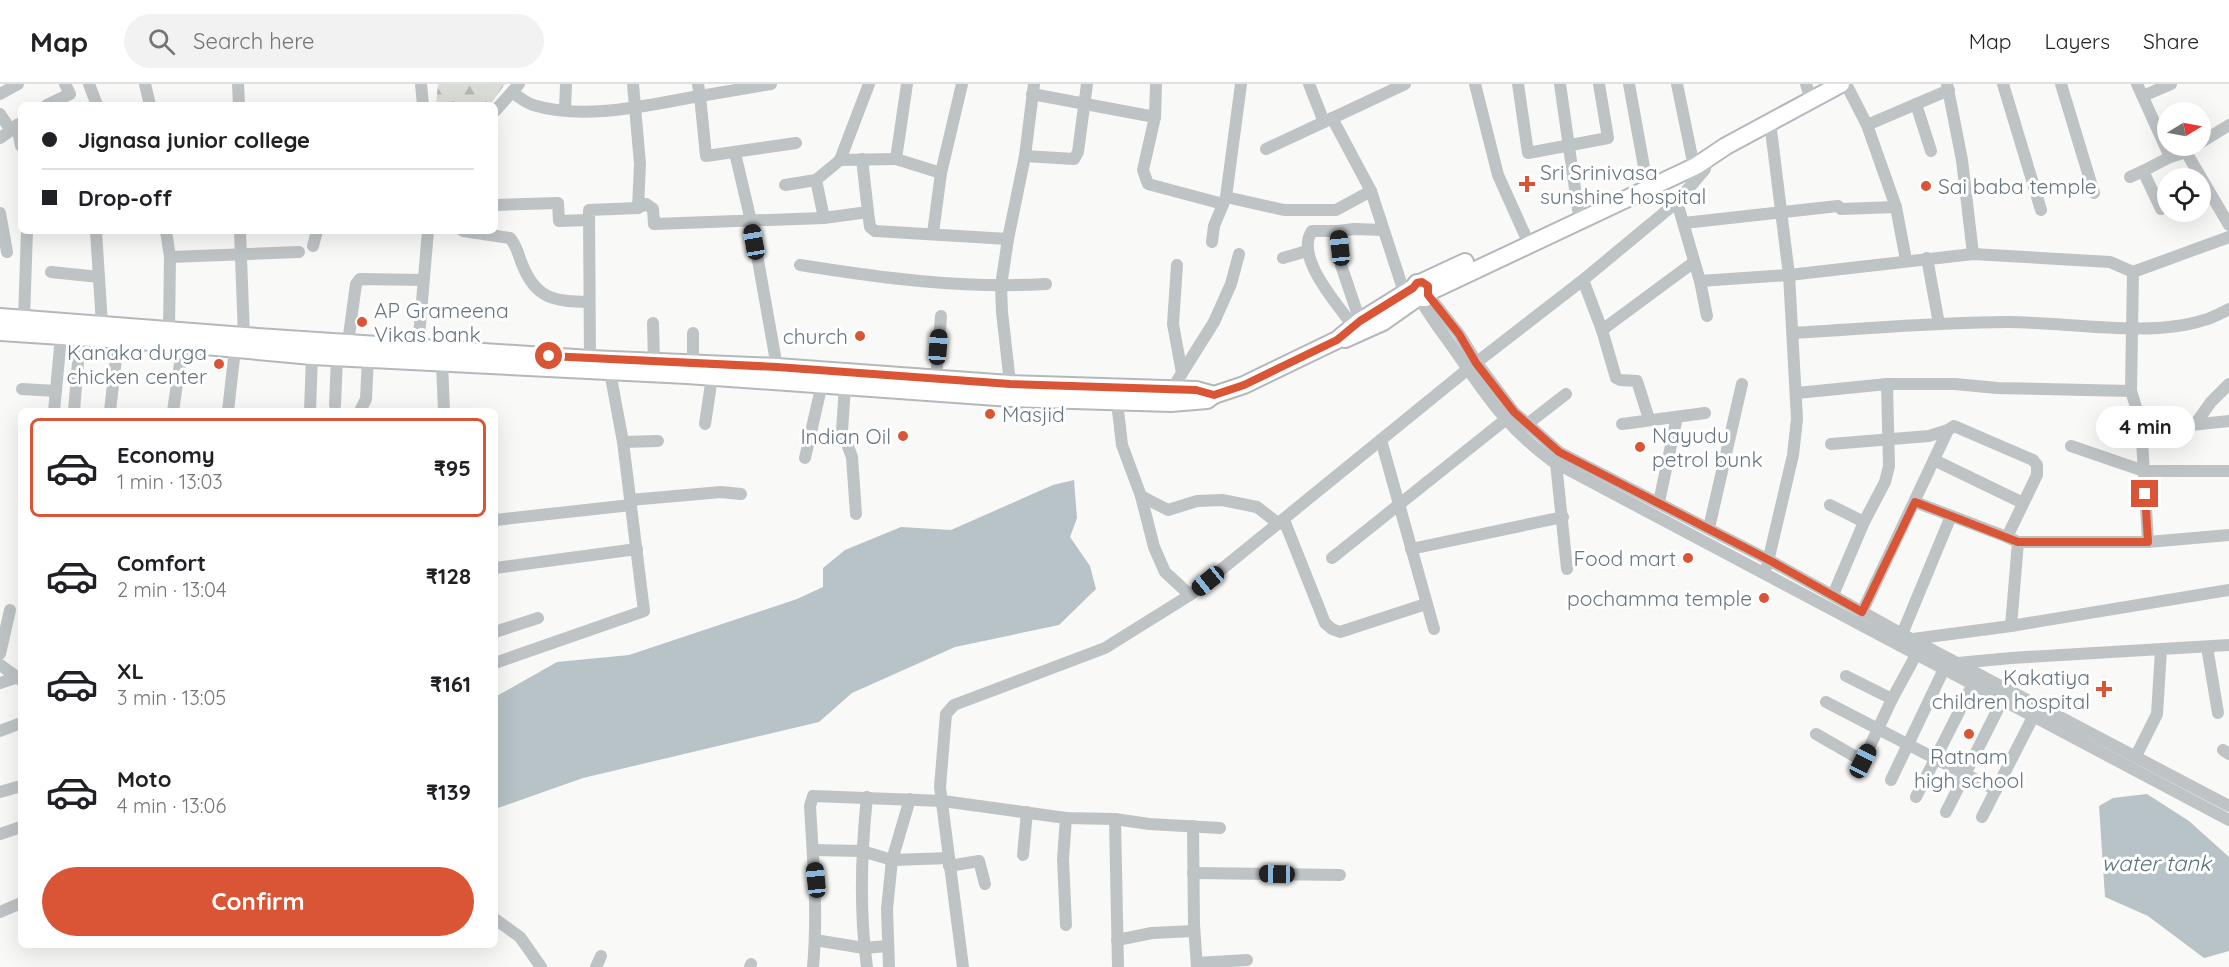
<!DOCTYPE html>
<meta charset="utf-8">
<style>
:root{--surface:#fff;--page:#f2f2f2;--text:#202124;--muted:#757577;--line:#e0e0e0;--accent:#da5436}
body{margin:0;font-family:Quicksand,sans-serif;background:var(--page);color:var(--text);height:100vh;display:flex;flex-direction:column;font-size:22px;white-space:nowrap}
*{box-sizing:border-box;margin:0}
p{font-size:20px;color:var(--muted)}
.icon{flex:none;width:33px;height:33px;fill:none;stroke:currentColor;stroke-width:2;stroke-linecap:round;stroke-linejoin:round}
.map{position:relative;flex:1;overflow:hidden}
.details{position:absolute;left:18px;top:324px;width:480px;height:540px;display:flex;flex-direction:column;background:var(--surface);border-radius:9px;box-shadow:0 6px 24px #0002}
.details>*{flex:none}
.banner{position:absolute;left:18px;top:18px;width:480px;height:132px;border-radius:9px;box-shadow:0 6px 24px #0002;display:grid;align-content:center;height:132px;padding:0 24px;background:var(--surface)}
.needle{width:39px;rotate:80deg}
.tools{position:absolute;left:2157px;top:18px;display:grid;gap:12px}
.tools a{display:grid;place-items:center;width:54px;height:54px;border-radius:50%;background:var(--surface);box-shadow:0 6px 24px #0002;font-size:30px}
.end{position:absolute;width:27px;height:27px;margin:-14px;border:8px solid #da5436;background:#fff;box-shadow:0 0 0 3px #fff}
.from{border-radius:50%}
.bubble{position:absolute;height:42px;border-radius:21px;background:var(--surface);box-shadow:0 6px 24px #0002;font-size:20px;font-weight:700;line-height:42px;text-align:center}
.car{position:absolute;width:18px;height:36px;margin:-18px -9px;border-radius:8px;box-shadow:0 0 4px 2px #0007;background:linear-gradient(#222 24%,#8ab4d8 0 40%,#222 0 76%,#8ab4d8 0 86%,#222 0)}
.banner b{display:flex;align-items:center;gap:21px;height:57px;font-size:22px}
.banner b+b{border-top:2px solid var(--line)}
.banner i{width:15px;height:15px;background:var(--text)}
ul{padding:10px 0 0;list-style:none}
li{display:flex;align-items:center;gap:18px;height:99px;margin:0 12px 9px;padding:0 12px;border:3px solid transparent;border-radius:9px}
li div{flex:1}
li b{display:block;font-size:22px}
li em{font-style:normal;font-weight:700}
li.active{border-color:var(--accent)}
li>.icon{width:54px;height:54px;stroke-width:1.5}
.primary-button{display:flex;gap:12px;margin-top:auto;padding:12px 24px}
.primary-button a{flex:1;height:69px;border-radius:36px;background:var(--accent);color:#fff;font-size:24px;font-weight:700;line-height:69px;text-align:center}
header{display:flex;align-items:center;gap:36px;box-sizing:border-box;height:84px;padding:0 30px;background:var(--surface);border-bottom:2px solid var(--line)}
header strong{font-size:28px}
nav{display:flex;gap:33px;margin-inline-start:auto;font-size:21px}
.search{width:420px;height:54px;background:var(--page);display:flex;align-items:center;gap:15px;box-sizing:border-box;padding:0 21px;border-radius:33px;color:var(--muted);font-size:22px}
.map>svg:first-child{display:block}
.forest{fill:url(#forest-firs)}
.water{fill:#b7c3c7}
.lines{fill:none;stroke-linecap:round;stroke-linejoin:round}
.highway-casing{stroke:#b4b8bb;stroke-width:20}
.minor{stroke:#bec3c6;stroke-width:12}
.highway{stroke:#fff;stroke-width:16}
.route{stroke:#da5436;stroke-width:8}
.poi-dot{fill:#da5436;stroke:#fff;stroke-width:2}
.labels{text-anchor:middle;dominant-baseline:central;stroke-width:6;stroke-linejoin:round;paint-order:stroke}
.poi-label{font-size:21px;fill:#667680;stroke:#fff;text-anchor:end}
.water-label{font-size:22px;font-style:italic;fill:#60747a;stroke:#fff}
</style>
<header>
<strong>Map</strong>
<div class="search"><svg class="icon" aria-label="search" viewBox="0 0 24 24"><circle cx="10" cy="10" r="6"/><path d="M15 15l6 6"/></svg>Search here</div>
<nav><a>Map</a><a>Layers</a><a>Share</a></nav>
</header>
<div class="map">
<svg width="2229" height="883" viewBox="0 0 2229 883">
<defs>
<pattern id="forest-firs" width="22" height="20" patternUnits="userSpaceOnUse" patternTransform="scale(1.5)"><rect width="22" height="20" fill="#d9ddd6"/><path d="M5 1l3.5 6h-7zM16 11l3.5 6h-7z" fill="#b4b8b3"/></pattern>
</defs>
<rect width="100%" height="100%" fill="#f9f9f7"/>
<!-- forest -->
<polygon class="forest" points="438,0 505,0 490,21 436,21"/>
<!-- water -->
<g class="water">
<polygon points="1074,396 1077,434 1070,453 1090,482 1096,505 1059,541 955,563 852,609 819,638 583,694 495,725 495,613 557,578 629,571 797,515 823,503 823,484 845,466 901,443 951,446 1053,401"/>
<polygon points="2147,710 2189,737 2229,773 2229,867 2204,874 2148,832 2105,813 2099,722 2113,714"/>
</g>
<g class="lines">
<defs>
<g id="highway">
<polyline points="1422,198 1465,178"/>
<polyline points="1429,208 1696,82 1726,62 1841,0"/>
<polyline points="0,233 244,252 590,275 777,283 1010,300 1196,306 1214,311"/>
<polyline points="0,248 183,260 312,272 687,291 1011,314 1171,319 1207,316 1214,311 1244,301 1337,256 1360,237 1413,204 1417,199 1425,200 1429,208 1425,214 1417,214 1413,208 1413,204"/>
<polyline points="1345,255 1383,238 1417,214"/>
</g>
</defs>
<!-- highway casing -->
<use href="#highway" class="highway-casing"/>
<!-- minor -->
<g class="minor">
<polyline points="89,0 97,21"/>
<polyline points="145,0 150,21"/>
<polyline points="238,0 239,21"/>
<polyline points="421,0 423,21"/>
<polyline points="698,0 700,12 771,0"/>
<polyline points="869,0 840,76 896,75"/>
<polyline points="907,0 896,75 941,89"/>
<polyline points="1156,0 1155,33 1143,86 1148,100 1223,120"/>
<polyline points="1309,0 1324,38 1405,0"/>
<polyline points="1475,0 1498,91 1525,151"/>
<polyline points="1518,0 1528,69 1608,54 1599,0"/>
<polyline points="1560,0 1578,126"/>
<polyline points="1629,0 1646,94"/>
<polyline points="1677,0 1692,73"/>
<polyline points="1806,0 1811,16"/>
<polyline points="1846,0 1867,41 1896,123 1906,176"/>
<polyline points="1947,0 1962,76 1973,170"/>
<polyline points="2003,0 2041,126"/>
<polyline points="2061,0 2094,109"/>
<polyline points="2137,0 2170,73 2186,68 2229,141"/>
<path d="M513,9C519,13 526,19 533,21C586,37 647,21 700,12L706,72L796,59"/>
<polyline points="0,10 18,0"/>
<polyline points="1032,10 1155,33"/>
<polyline points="2143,12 2171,0"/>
<polyline points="1916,20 1931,67"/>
<polyline points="47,21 70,10 65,0"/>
<polyline points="565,26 566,0"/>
<polyline points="495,27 519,0"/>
<polyline points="0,30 10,45"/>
<polyline points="1332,34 1371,107 1404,208"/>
<polyline points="17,41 21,62"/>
<polyline points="1867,41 1949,6"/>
<polyline points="0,54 21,39"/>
<polyline points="2200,59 2229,41"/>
<polyline points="1266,65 1324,38"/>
<polyline points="735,69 751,137 777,283"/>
<polyline points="1025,72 1074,75 1078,68 1087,0"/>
<polyline points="2130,93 2143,87"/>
<polyline points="816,96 824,134"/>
<polyline points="785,101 816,96 840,76"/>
<polyline points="1226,113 1284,126 1336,126 1371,107"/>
<polyline points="1677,118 1700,197 1707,232"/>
<polyline points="495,121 558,119 559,137 589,136"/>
<polyline points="638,124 646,120 653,125 654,140 824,134 868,128 862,75"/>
<polyline points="1841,125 1896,123"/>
<polyline points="2161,125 2143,87 2170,73"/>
<polyline points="868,128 870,143 875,147 1008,155"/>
<polyline points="0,129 7,168"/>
<polyline points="1684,139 1838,122"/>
<polyline points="96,147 102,241"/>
<polyline points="166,147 170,173 169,246"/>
<polyline points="240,147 244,252"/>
<path d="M463,147L510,154C517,162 518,170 522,180C536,216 555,217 589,218"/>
<path d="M1338,147H1312C1294,173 1338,221 1353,242"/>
<polyline points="933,149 941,89 962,0"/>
<polyline points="1212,158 1214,142 1226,113 1241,0"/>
<polyline points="313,162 317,147"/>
<polyline points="170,173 299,168"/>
<polyline points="1283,174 1307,167"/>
<polyline points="1927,174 1939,240"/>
<path d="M800,181C882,194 963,205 1046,200"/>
<polyline points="1177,181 1173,240 1182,289"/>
<polyline points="51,188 99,193"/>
<polyline points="2133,188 2131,307 2141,339 2148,458"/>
<polyline points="1583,196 1602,246 1616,294 1620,296 1637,297 1649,335"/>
<polyline points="1700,197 1789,191 1973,170 2110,178 2133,188 2229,153"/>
<polyline points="1428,211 1459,250 1477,279 1514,328 1559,368 1769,476 1902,550 2229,722"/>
<path d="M1420,215C1430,233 1442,248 1454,265C1485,310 1507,344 1552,377L2229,736"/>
<polyline points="24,235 27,147"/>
<polyline points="1360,237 1341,181 1338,147 1354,145 1383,146"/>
<polyline points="653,239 654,277"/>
<polyline points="1602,246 1694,178"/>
<path d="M1793,249C1865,245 1936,238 2008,238C2066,238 2149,254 2204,236C2212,234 2221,229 2229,225"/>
<polyline points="418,264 428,147"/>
<polyline points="347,266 356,200 360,195 423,196"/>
<polyline points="590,275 589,126 638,124 640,80 633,0"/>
<polyline points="442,278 444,327"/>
<polyline points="693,279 693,249"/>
<polyline points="936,296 941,232"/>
<polyline points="845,302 842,347 852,373 856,430"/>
<polyline points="22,305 56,307"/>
<polyline points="1172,305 1214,238 1231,200 1239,170"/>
<polyline points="1011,308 1002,228 1001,202 1008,155 1025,72 1034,0"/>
<polyline points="1797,309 1887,300 1955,300 1997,304 2131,307"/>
<polyline points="1117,318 1122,361 1141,412 1154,463 1165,488 1190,511"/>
<polyline points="335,321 337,273"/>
<polyline points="54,327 61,253"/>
<polyline points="74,327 80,254"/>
<polyline points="110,327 118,257"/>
<polyline points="173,327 183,260"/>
<polyline points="228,327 235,265"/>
<polyline points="310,327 312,272"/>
<polyline points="360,327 366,315 368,274"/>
<polyline points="2141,339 2191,341 2229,337"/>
<polyline points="2196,339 2211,318 2229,300"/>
<polyline points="705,340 712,293"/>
<polyline points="1622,340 1705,329"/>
<polyline points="1526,341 1566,310"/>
<polyline points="1381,356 1434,545"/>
<polyline points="623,358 658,357"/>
<polyline points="1831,360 1929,352 1948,346 1954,342 2033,376 2037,381 2037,391 2007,453 2018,458 2148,458 2229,451"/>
<polyline points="2071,362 2144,387 2229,387"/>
<polyline points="805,374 822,300"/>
<polyline points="1934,376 2023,419"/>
<polyline points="1556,379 1567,485"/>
<polyline points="1141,412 1168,426 1197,417 1222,416 1257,423 1279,440"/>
<polyline points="630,416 721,408 741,410"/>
<polyline points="1659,418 1677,333"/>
<polyline points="1915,418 2007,453"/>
<polyline points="1830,421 1864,438"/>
<polyline points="495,436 631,421 630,415"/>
<polyline points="1284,436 1325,539 1332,545 1340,548 1426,520"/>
<polyline points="1709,444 1742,300"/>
<polyline points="1411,465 1563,433"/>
<polyline points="1332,474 1505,336"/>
<polyline points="1767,482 1793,371 1797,335 1789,191 1770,38"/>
<polyline points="495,484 637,465"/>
<polyline points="1833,511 1864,438 1885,398 1889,382 1887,300"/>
<polyline points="1862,528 1948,346"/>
<polyline points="2011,542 2018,458"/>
<polyline points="495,548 538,534"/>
<polyline points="1900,555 1951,432"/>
<polyline points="1913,555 2011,542 2229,506"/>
<polyline points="2207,563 2218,629"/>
<polyline points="0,570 10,526"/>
<polyline points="495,579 644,527 623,358 610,288"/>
<polyline points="1958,579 2011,574 2229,561"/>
<polyline points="0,581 21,596"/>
<polyline points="1846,592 1892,615"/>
<polyline points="0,599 18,593"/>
<polyline points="1826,618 1996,706"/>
<polyline points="0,647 21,639"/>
<polyline points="1816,650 1863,677 1892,615 1916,571"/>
<polyline points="2223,666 2229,670"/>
<polyline points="2136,672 2157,630 2161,566"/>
<polyline points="1891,696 1944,585"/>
<polyline points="0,708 21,702"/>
<path d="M867,713C861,770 859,826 867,883"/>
<polyline points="1916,713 1975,596"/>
<polyline points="1946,728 2002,617"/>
<polyline points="1982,733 2033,633"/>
<polyline points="1066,734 1063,775 1066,841"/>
<polyline points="1115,735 1118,883"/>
<polyline points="1193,742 1194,841 1197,883"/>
<polyline points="0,750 21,743"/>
<polyline points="813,766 862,767 892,776 949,774"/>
<polyline points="1023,771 1027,728"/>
<polyline points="949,782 979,777 985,800"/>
<polyline points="1193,789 1340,791"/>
<polyline points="0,828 21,819"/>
<polyline points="495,835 520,853 541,883"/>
<polyline points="815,856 864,864 888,862"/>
<polyline points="1117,856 1152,849 1194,847"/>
<polyline points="1197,879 1247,876"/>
<polyline points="596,883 601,872"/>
<polyline points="750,883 751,880"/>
<path d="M813,883C818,829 813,776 810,722L813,712L943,717L1066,734L1115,735L1149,740L1220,744"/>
<polyline points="889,883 887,825 892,776 910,715"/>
<polyline points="963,883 940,703 946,630 954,621 1105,564 1190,511 1468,285 1583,196 1677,118 1705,85 1707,73"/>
</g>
<!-- highway -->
<use href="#highway" class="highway"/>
</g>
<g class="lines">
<!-- route -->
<polyline class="route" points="549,272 777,283 1010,300 1196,306 1214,311 1244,301 1337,256 1360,237 1413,204 1417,199 1422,198 1428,202 1428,211 1459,250 1476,279 1514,328 1559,368 1769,476 1862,528 1915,418 2018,458 2148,458 2145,410"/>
</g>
<!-- markers -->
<g class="poi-dot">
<path d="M1524 91h6v6h6v6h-6v6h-6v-6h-6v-6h6z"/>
<circle cx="1926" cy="102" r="6"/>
<circle cx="362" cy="238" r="6"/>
<circle cx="860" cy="252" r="6"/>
<circle cx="219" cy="280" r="6"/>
<circle cx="990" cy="330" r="6"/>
<circle cx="903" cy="352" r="6"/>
<circle cx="1640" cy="363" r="6"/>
<circle cx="1688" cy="474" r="6"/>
<circle cx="1764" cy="514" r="6"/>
<path d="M2101 596h6v6h6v6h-6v6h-6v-6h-6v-6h6z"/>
<circle cx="1969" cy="650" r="6"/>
</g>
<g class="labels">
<!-- poi labels -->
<g class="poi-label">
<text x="1540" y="88" text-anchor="start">Sri Srinivasa<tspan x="1540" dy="24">sunshine hospital</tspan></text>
<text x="1938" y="102" text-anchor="start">Sai baba temple</text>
<text x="374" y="226" text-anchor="start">AP Grameena<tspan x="374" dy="24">Vikas bank</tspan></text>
<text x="848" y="252">church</text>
<text x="207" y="268">Kanaka durga<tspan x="207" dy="24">chicken center</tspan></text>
<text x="1002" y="330" text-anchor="start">Masjid</text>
<text x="1652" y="351" text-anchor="start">Nayudu<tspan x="1652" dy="24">petrol bunk</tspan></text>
<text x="891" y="352">Indian Oil</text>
<text x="1676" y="474">Food mart</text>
<text x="1752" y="514">pochamma temple</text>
<text x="2090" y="593">Kakatiya<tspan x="2090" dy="24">children hospital</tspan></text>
<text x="1969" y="672" text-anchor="middle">Ratnam<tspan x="1969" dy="24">high school</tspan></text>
</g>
<!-- water labels -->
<g class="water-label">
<text x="2156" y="779">water tank</text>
</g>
</g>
</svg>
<div class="tools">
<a><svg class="needle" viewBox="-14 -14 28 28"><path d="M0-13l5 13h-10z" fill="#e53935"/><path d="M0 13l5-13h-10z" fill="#757577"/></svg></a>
<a><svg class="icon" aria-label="locate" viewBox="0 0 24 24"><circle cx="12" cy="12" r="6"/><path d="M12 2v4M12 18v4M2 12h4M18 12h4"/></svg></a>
</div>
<i class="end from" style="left:549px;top:272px"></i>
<i class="end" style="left:2145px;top:410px"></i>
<div class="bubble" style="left:2096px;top:322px;width:99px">4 min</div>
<i class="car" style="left:754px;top:158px;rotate:350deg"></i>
<i class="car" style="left:1340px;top:164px;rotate:354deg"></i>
<i class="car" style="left:938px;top:263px;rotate:4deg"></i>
<i class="car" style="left:1208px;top:497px;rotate:231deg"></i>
<i class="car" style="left:1863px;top:677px;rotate:27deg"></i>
<i class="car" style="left:1277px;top:790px;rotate:271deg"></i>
<i class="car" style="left:816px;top:796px;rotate:354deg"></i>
<div class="banner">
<b><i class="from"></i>Jignasa junior college</b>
<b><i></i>Drop-off</b>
</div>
<section class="details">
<ul>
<li class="active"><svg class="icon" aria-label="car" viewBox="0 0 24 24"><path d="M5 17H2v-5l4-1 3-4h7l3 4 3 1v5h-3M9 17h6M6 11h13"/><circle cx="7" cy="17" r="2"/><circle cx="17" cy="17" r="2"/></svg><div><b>Economy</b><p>1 min · 13:03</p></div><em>₹95</em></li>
<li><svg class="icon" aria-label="car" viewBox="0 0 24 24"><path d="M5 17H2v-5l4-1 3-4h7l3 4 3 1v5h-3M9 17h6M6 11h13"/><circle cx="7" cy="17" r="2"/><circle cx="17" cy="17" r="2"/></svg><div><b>Comfort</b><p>2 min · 13:04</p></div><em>₹128</em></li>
<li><svg class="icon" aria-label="car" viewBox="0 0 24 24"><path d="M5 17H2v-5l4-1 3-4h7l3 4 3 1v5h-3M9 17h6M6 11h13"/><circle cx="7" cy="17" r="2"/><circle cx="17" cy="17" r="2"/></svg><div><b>XL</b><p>3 min · 13:05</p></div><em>₹161</em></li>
<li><svg class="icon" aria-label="car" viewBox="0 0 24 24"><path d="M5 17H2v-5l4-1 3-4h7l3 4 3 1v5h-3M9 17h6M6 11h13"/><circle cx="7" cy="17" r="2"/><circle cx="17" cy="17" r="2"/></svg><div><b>Moto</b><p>4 min · 13:06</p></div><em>₹139</em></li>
</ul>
<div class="primary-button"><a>Confirm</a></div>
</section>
</div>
